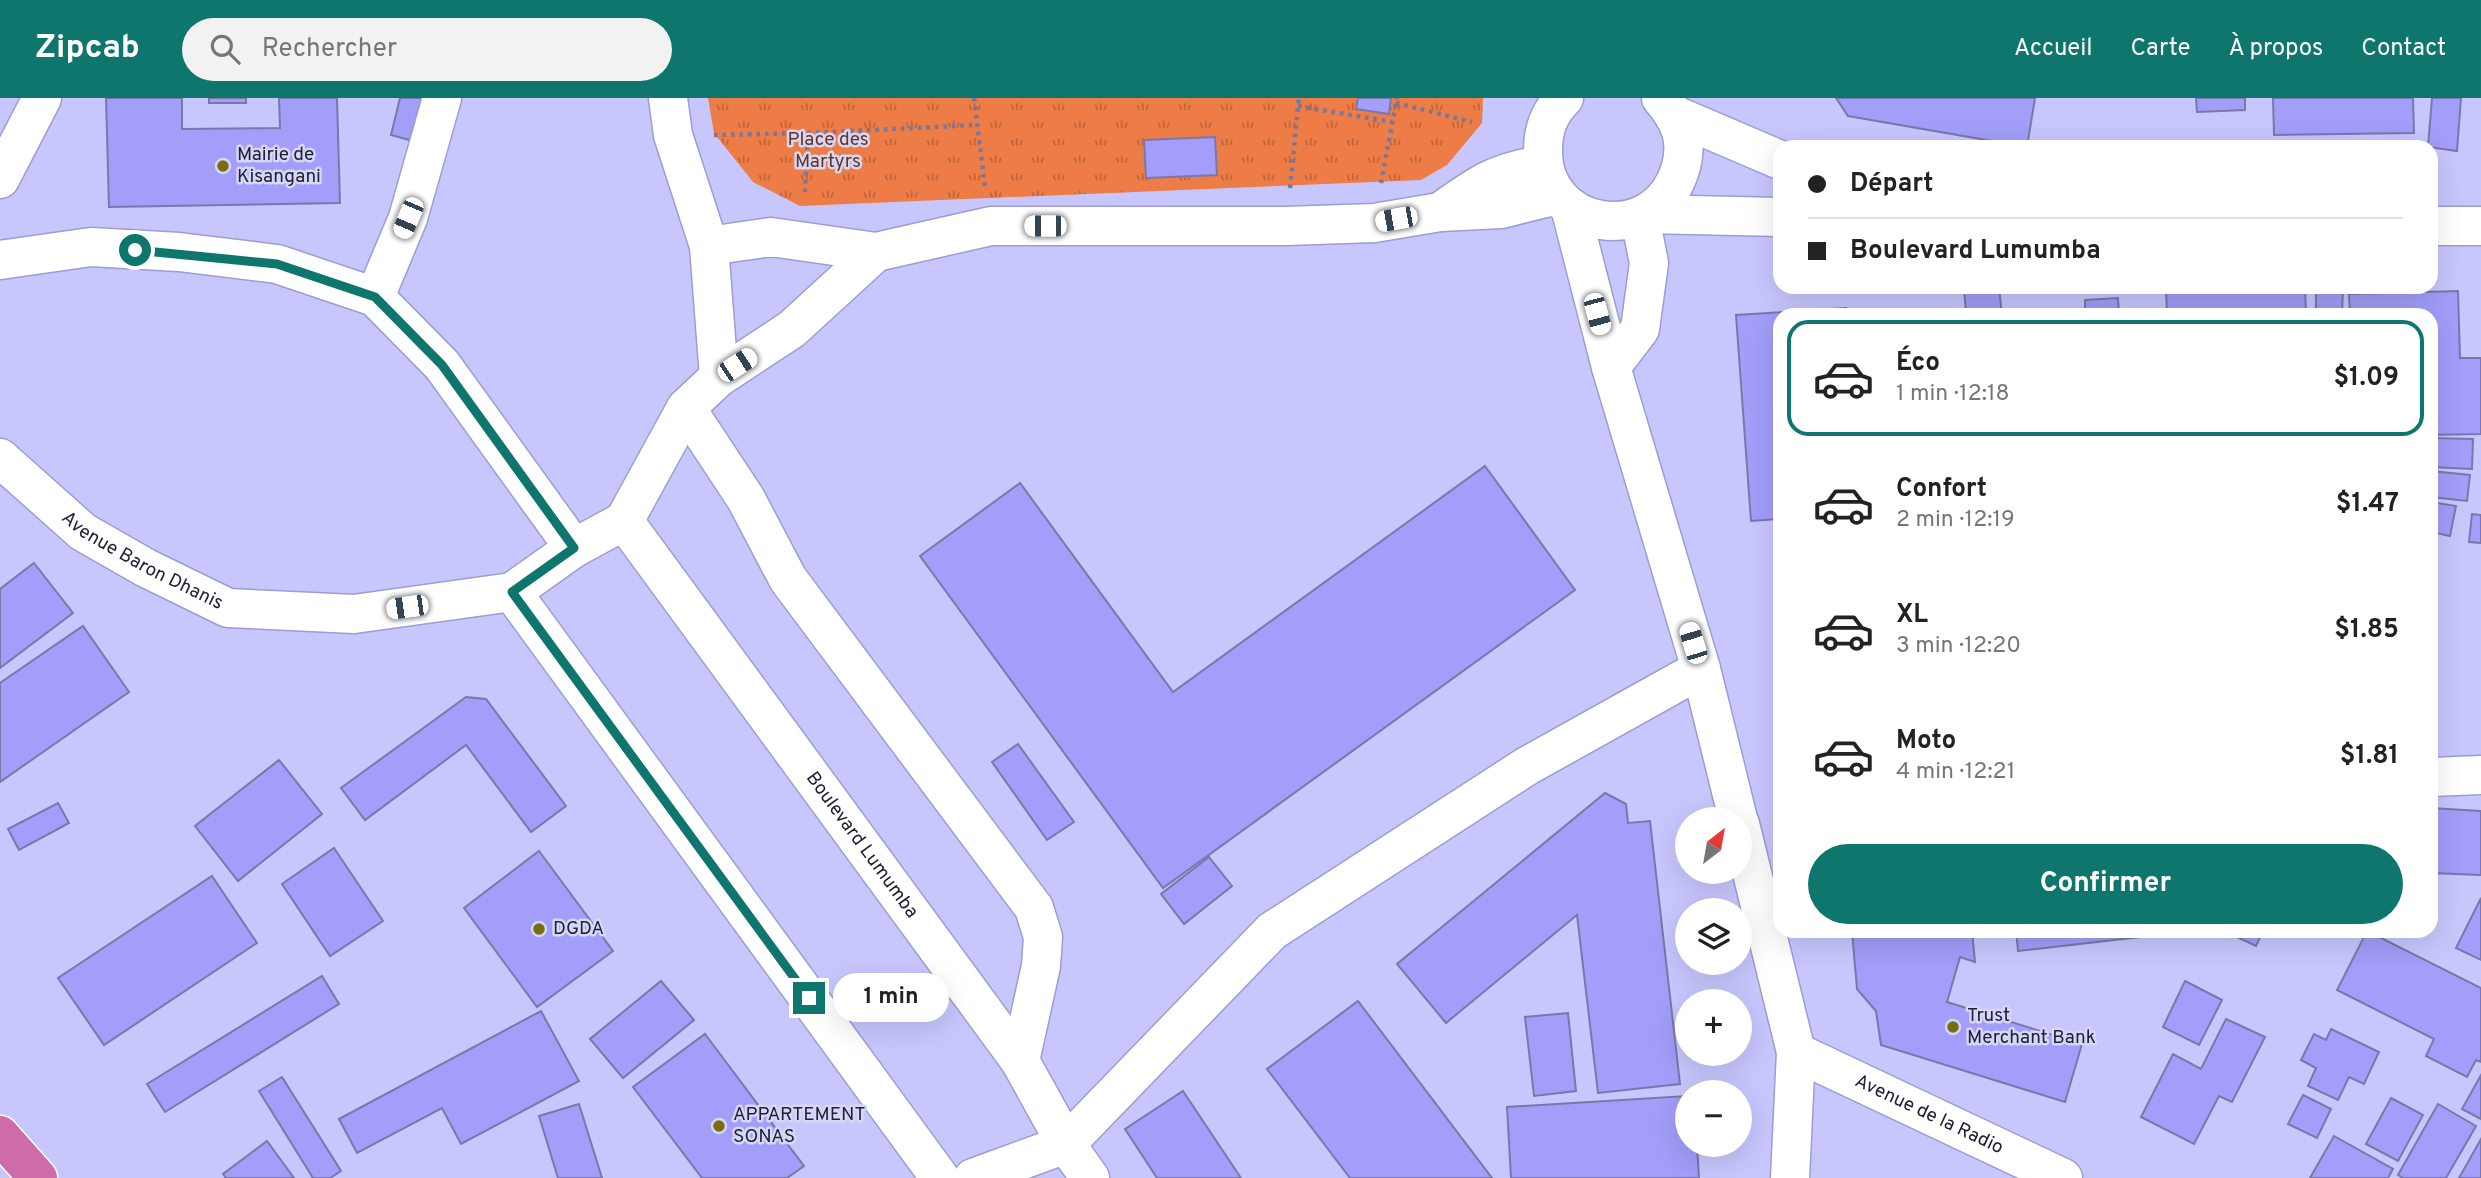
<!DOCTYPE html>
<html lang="fr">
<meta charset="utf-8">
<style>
:root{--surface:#fff;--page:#f2f2f2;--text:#222;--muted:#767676;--line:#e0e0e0;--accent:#0f766e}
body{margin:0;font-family:Overpass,sans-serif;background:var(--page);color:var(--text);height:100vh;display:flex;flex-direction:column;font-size:26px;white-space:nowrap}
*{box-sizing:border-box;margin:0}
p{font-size:23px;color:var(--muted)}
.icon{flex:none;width:38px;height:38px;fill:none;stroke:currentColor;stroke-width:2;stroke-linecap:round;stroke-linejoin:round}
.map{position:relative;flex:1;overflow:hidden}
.details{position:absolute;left:1773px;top:210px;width:665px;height:630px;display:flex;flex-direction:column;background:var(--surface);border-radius:21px;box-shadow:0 7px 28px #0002}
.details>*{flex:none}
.hud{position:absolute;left:1773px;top:42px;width:665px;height:154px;border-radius:21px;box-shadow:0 7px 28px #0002;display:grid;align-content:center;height:154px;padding:0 35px;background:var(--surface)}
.needle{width:46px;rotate:31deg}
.fabs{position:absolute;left:1675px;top:709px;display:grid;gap:14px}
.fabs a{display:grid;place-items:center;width:77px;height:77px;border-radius:50%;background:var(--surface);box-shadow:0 7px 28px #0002;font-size:35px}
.end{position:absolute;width:32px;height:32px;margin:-16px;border:9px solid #0f766e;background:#fff;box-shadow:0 0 0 4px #fff}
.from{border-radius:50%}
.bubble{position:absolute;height:49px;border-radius:24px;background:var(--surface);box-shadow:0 7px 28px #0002;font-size:23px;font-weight:700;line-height:49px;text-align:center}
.car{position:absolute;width:21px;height:42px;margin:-21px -10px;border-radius:9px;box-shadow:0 0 5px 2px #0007;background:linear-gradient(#fff 24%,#345 0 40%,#fff 0 76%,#345 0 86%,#fff 0)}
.hud b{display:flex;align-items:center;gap:24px;height:66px;font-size:26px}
.hud b+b{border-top:2px solid var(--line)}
.hud i{width:18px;height:18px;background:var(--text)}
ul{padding:12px 0 0;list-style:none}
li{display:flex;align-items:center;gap:21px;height:116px;margin:0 14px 10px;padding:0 21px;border:4px solid transparent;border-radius:21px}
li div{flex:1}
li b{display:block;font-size:26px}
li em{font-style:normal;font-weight:700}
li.active{border-color:var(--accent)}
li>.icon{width:63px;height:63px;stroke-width:1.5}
.primary-button{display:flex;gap:14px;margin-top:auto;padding:14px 35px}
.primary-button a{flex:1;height:80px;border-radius:42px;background:var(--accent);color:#fff;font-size:28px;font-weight:700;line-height:80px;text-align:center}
header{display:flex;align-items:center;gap:42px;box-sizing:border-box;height:98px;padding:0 35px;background:var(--accent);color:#fff}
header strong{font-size:33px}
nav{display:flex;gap:38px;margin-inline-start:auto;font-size:24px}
.search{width:490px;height:63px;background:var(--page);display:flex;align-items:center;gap:18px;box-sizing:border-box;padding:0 24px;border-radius:38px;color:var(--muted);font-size:26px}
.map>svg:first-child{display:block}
.park{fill:url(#park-tufts)}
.building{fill:#a29ef9;stroke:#7978ab;stroke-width:2}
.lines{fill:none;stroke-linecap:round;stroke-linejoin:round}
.minor-casing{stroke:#9d9dd2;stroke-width:41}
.highway-casing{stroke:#fff;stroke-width:41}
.path{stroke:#77769d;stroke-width:4.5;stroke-dasharray:3.5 5;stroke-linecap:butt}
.minor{stroke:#fff;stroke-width:38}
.highway{stroke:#cf6ba7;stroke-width:38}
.route{stroke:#0f766e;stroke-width:9}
.poi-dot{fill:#766f0e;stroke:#d6d6f8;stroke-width:2.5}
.labels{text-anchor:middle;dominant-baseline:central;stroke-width:5;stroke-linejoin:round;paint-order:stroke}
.park-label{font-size:19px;fill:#65351e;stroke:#d6d6f8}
.poi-label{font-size:19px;fill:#212035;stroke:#d6d6f8;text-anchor:start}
.street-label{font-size:19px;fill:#212035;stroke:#d6d6f8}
</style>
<header>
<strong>Zipcab</strong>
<div class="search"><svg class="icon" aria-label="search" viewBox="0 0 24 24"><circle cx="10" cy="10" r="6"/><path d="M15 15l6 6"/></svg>Rechercher</div>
<nav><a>Accueil</a><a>Carte</a><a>À propos</a><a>Contact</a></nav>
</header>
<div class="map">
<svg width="2481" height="1080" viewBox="0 0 2481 1080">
<defs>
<pattern id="park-tufts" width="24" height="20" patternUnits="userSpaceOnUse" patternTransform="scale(1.75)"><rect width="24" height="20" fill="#ed7c46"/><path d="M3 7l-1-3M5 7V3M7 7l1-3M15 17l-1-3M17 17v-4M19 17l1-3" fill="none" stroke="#c0653b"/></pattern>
</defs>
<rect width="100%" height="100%" fill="#c7c7fe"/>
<!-- park -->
<polygon class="park" points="708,0 1483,0 1482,25 1447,67 1421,82 800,108 753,84 714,35"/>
<!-- building -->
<g class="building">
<polygon points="106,0 182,0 182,31 280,30 279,0 337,0 340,105 109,109"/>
<rect x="209" y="0" width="37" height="5"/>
<polygon points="400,0 423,0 413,43 391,37"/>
<polygon points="1358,0 1391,0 1389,16 1356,11"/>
<polygon points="1836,0 2035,0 2027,49 1848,18"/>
<polygon points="2196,0 2245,0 2245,12 2197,14"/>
<polygon points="2273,0 2413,0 2414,35 2274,37"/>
<polygon points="2432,0 2461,0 2457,53 2428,49"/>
<polygon points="1215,39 1217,77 1146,80 1144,42"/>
<polygon points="1964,189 1999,189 2002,217 1966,217"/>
<polygon points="2166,189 2305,189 2306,217 2167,217"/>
<polygon points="2316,189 2343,189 2342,217 2316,217"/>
<polygon points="2458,193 2460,260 2481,260 2481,336 2431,337 2431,217 2350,217 2349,196"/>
<polygon points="2118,200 2119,217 2085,217 2085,202"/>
<polygon points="1846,210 1847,217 1780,217 1780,421 1751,423 1736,217"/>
<polygon points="2431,340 2473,341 2472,371 2431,369"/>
<polygon points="1485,368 1575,492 1163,790 920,458 1020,385 1173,594"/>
<polygon points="2431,373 2470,377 2467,403 2431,399"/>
<polygon points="2431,404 2456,408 2450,438 2431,434"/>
<polygon points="2472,416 2481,417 2481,445 2469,444"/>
<polygon points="34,465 73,515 0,570 0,491"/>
<polygon points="83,528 129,594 0,684 0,585"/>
<polygon points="466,599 486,601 566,708 531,734 466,647 365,722 341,690"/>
<polygon points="1018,646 1074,724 1047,742 992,664"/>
<polygon points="279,662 322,716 238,783 195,728"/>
<polygon points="1605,695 1626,706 1628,725 1650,723 1680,986 1598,995 1577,817 1446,925 1397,866"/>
<polygon points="58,705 69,725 19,752 8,731"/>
<polygon points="2431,710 2481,713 2481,777 2431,775"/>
<polygon points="334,750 383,823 330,858 282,786"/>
<polygon points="539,753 613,853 537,909 464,810"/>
<polygon points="1209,759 1232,788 1184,826 1161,796"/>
<polygon points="212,778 257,845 104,947 58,880"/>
<polygon points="2481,800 2481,862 2456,850"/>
<polygon points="1852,833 1972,833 1975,864 1960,859 1947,904 2082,946 2065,1004 1881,947 1876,913 1857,891"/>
<polygon points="2016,833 2157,833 2157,837 2018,853"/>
<polygon points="2224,833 2263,833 2256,848"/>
<polygon points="2367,833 2481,890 2481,964 2476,962 2467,979 2426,958 2434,941 2337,892"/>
<polygon points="322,878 339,906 165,1014 147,986"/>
<polygon points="661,883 694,922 623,980 590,941"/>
<polygon points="2185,883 2222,902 2199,947 2163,929"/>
<polygon points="1358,903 1492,1080 1350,1080 1267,971"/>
<polygon points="541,913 579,983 461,1046 442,1010 357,1055 339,1021"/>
<polygon points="1568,915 1576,993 1534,998 1525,919"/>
<polygon points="2226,921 2265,939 2232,1004 2219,998 2194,1046 2141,1019 2173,956 2201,971"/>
<polygon points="2331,931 2379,954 2364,986 2349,979 2338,1002 2308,988 2316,970 2301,962 2314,936 2326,942"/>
<polygon points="705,936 804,1068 787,1080 702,1080 633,989"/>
<polygon points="2481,977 2481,1021 2462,1011"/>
<polygon points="282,979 341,1073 330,1080 313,1080 259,993"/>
<polygon points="1183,993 1241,1080 1157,1080 1125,1031"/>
<polygon points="2303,997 2331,1011 2317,1040 2288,1026"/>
<polygon points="1687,998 1687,1046 1697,1046 1699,1080 1511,1080 1507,1009"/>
<polygon points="2391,1000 2423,1017 2398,1063 2366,1046"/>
<polygon points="579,1006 602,1080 558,1080 539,1018"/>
<polygon points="2438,1006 2476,1028 2446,1080 2403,1080 2398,1077"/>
<polygon points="2334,1038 2393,1071 2388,1080 2310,1080"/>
<polygon points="2481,1041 2481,1080 2459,1080"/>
<polygon points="267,1043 294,1080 226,1080 223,1076"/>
</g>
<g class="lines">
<defs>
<g id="minor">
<path d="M1564,0C1549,15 1543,31 1543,52C1541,131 1654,153 1680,72C1689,43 1680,22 1661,0"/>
<polyline points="1677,18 1780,62"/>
<polyline points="0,81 42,0"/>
<polyline points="1570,109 1611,269 1701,571 1738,721"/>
<path d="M1440,114C1478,87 1495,74 1542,67"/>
<polyline points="1647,116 1780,119"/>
<polyline points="2431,128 2481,128"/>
<polyline points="709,148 771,139 876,154 991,128 1286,128 1374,125 1440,114 1501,111 1557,97"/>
<polyline points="0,162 91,149 179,154 277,166 375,199 442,267 574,450"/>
<polyline points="375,199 408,120 442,0"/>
<polyline points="1611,269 1640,231 1649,165 1640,119"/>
<polyline points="719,279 792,231 876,154"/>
<polyline points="686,310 746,401 788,481 1034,810 1043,839 1041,868 1020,963"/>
<path id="s1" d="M0,360L83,434L146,470L228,510L354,516L512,494L574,450L624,423L686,310L719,279L709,148L673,37L668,0"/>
<path id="s2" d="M624,423L1020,963L1066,1046L1090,1080"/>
<polyline points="512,494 940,1080"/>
<polyline points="2431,679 2481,677"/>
<polyline points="1740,726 1796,954 1790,1080"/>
<path id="s3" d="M1796,954L2063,1080"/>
<polyline points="973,1080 1066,1046 1272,833 1527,668 1701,571"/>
</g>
<polyline id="highway" points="0,1037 38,1080"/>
</defs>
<!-- minor casing -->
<use href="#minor" class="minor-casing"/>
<!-- highway casing -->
<use href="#highway" class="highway-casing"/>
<!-- path -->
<g class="path">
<polyline points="974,0 985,89"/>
<polyline points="1396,5 1472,24"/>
<polyline points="1298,8 1392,24"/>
<polyline points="714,37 808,35 976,27"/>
<polyline points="1381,85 1397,0"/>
<polyline points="1290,90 1299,0"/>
<polyline points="805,94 808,35"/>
</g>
<!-- minor -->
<use href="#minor" class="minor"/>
<!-- highway -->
<use href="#highway" class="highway"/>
</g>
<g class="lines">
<!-- route -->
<polyline class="route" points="135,152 277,166 375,199 442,267 574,450 512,494 809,900"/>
</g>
<!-- markers -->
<g class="poi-dot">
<circle cx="223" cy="68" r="7"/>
<circle cx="539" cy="831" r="7"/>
<circle cx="1953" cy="929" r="7"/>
<circle cx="719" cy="1028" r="7"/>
</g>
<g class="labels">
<!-- park labels -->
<g class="park-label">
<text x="828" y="42">Place des<tspan x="828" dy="22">Martyrs</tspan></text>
</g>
<!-- poi labels -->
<g class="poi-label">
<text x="237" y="57">Mairie de<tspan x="237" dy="22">Kisangani</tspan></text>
<text x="553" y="831">DGDA</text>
<text x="1967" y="918">Trust<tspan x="1967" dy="22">Merchant Bank</tspan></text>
<text x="733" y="1017">APPARTEMENT<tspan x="733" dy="22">SONAS</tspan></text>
</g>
<!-- street labels -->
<g class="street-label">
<text stroke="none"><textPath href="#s1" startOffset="177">Avenue Baron Dhanis</textPath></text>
<text stroke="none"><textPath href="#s2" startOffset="402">Boulevard Lumumba</textPath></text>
<text stroke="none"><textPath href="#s3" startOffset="147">Avenue de la Radio</textPath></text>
</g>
</g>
</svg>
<div class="fabs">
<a><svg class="needle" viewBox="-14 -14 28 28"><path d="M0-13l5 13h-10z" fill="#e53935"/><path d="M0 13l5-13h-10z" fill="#767676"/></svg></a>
<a><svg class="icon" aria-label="layers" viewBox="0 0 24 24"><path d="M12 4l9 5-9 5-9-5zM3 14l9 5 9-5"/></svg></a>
<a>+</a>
<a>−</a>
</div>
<i class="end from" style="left:135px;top:152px"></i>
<i class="end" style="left:809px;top:900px"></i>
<div class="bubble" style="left:833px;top:875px;width:116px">1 min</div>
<i class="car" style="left:408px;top:120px;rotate:203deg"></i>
<i class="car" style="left:1396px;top:121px;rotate:260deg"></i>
<i class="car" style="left:1045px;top:128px;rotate:270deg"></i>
<i class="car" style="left:1597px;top:216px;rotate:165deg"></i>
<i class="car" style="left:737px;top:267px;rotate:57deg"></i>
<i class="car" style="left:407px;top:509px;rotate:262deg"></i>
<i class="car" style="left:1693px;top:545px;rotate:343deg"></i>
<div class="hud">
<b><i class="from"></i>Départ</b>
<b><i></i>Boulevard Lumumba</b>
</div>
<section class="details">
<ul>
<li class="active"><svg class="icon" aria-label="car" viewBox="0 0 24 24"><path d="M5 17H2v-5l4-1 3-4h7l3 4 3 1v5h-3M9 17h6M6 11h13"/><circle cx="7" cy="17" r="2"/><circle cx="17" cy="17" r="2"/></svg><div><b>Éco</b><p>1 min · 12:18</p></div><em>$1.09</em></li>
<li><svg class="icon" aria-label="car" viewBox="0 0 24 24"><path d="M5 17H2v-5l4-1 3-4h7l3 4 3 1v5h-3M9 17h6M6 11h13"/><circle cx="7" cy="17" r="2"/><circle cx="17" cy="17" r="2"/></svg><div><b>Confort</b><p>2 min · 12:19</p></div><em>$1.47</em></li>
<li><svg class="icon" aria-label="car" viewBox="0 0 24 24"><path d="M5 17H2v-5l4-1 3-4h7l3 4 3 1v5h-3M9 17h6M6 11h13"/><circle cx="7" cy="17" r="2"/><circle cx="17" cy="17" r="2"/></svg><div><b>XL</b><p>3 min · 12:20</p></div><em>$1.85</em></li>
<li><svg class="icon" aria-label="car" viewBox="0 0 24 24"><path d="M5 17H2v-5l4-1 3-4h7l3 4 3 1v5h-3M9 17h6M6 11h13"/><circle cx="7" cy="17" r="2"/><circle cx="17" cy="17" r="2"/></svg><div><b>Moto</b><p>4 min · 12:21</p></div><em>$1.81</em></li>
</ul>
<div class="primary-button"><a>Confirmer</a></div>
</section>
</div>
